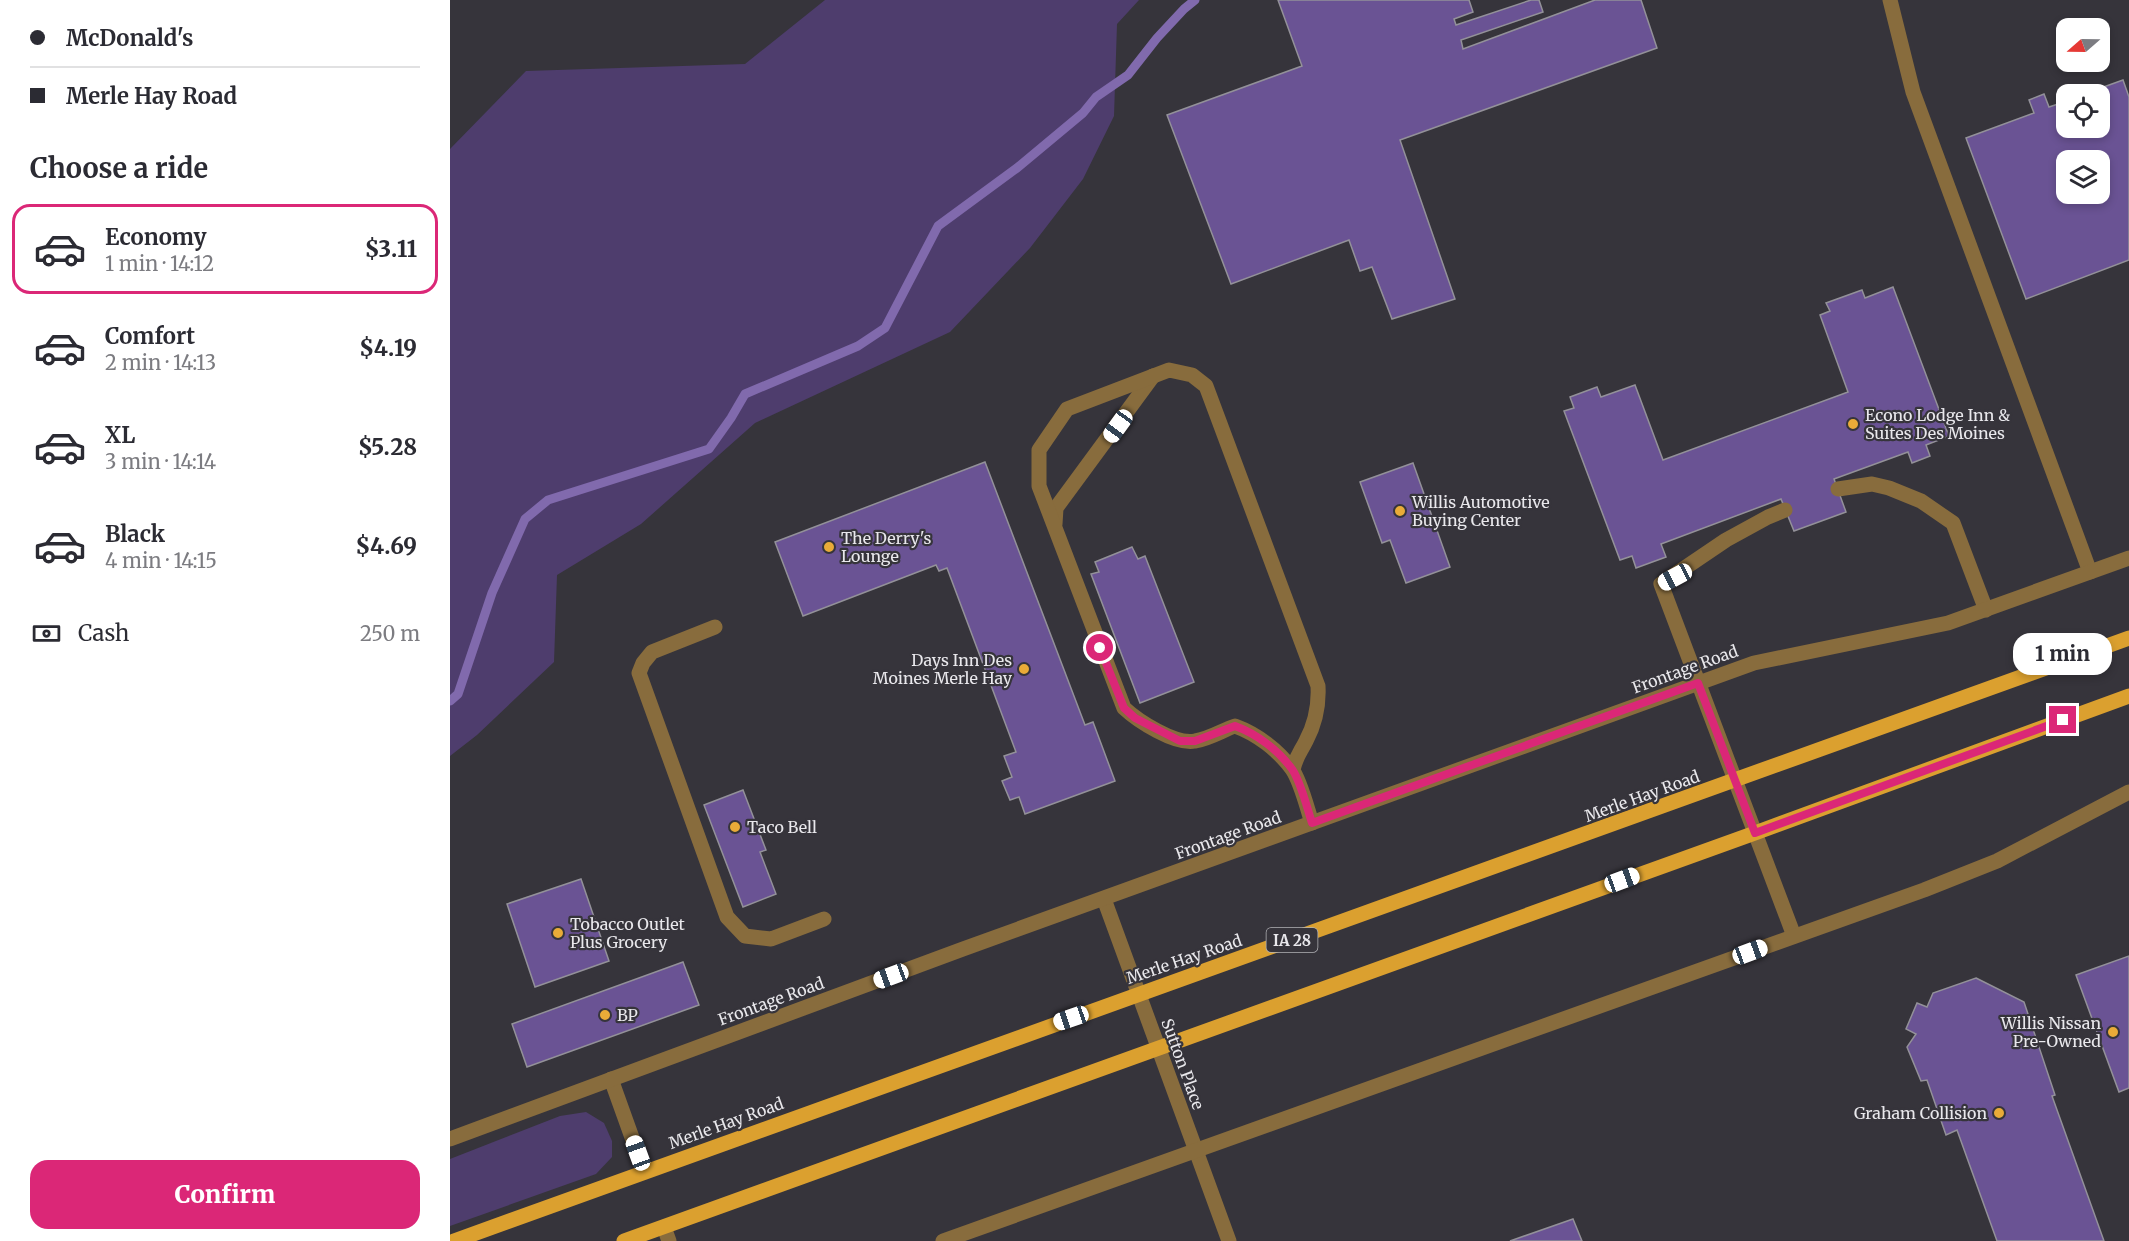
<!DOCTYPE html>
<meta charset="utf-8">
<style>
:root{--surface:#fff;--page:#f7f7f7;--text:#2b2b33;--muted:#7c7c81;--line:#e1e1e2;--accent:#db2777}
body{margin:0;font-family:Merriweather,serif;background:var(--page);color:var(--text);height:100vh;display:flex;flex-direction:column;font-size:22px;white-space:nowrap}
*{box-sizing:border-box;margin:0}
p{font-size:20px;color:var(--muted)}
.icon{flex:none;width:33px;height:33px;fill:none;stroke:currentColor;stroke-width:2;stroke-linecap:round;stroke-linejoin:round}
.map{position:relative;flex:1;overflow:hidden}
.drawer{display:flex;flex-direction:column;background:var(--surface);width:450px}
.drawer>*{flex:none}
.guide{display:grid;align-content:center;height:132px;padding:0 30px;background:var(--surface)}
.needle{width:39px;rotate:250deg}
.fabs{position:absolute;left:1606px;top:18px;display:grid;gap:12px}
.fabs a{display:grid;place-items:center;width:54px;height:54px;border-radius:12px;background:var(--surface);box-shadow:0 3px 9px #0003;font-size:30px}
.end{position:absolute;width:27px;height:27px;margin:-14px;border:8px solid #db2777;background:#fff;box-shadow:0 0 0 3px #fff}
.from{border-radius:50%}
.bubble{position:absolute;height:42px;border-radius:18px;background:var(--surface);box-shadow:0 3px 9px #0003;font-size:20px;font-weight:800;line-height:42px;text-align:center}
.car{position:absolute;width:18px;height:36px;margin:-18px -9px;border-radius:8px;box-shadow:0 0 4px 2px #0007;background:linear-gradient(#fff 24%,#345 0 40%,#fff 0 76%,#345 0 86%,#fff 0)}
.guide b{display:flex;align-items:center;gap:21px;height:57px;font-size:22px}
.guide b+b{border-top:2px solid var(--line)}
.guide i{width:15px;height:15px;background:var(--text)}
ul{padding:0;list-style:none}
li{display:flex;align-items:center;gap:18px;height:90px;margin:0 12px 9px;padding:0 18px;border:3px solid transparent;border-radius:18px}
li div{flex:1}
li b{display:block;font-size:22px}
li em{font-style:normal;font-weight:800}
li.active{border-color:var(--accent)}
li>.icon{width:54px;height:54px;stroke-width:1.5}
h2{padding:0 30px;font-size:27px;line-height:72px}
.pay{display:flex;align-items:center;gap:15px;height:66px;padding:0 30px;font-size:22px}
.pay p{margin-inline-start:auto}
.cta{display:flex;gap:12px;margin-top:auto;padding:12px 30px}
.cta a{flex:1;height:69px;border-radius:18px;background:var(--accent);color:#fff;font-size:24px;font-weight:800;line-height:69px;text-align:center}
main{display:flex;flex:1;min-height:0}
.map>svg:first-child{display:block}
.green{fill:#4e3d6d}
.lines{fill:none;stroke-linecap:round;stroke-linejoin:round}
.stream{stroke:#816aad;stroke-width:9}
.building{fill:#6a5394;stroke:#939199;stroke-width:1.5;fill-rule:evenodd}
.lane{stroke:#886c3d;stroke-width:15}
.street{stroke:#886c3d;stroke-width:15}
.primary{stroke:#dba02f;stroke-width:15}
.route{stroke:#db2777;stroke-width:8}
.poi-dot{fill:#e9ab38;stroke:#36343b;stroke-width:2}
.labels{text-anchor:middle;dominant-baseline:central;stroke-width:4.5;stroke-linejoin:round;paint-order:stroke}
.shield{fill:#36343b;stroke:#b3b2b7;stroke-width:1.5}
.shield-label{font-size:15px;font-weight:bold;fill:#e9e8ec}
.poi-label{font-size:16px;fill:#e9e8ec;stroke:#36343b;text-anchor:start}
.street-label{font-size:16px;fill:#e9e8ec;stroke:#36343b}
</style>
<main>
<section class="drawer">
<div class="guide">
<b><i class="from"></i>McDonald's</b>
<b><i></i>Merle Hay Road</b>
</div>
<h2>Choose a ride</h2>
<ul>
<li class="active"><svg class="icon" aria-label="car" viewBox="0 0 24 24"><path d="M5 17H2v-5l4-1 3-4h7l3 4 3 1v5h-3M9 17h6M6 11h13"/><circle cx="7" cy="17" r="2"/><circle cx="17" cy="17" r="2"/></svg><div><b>Economy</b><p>1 min · 14:12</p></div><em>$3.11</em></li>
<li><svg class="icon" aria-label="car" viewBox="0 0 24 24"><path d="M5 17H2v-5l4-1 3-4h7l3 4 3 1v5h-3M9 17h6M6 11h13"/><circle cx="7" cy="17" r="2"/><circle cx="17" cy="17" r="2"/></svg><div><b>Comfort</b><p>2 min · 14:13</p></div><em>$4.19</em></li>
<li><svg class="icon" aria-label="car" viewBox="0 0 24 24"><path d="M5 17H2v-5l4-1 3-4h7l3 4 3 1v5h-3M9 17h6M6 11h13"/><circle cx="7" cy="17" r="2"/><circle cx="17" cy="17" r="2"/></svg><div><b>XL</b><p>3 min · 14:14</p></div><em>$5.28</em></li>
<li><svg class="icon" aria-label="car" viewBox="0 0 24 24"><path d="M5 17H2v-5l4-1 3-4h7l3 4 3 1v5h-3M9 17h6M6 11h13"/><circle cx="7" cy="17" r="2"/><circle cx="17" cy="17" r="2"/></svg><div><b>Black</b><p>4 min · 14:15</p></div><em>$4.69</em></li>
</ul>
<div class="pay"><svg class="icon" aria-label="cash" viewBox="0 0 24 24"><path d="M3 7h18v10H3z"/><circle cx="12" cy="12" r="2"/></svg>Cash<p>250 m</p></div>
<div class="cta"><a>Confirm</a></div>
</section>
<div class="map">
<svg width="1679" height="1241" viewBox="0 0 1679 1241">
<rect width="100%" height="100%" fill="#36343b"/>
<!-- green -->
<g class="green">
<polygon points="375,0 689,0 667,24 664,116 633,179 580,248 500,332 305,423 191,524 107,575 104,662 27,735 0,756 0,149 76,71 295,64"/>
<polygon points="136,1112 154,1123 162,1141 162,1157 146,1174 0,1226 0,1159 110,1116"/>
</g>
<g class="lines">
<!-- stream -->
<polyline class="stream" points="0,701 8,694 42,593 75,519 98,500 259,449 281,418 295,394 408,346 435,328 488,226 567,168 633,113 646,97 678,75 707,38 734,9 745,0"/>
</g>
<!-- building -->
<g class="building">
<polygon points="828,0 1019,0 1023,12 1004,19 1006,25 1081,0 1089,0 1093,12 1011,40 1013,49 1145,0 1191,0 1207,48 950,140 1005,299 942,319 922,267 910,271 899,240 781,284 717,115 852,66"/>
<path d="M1673,80L1679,97V260L1576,299L1516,138L1584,113L1579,100L1594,94L1599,107L1617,101V128H1650V94H1634ZM1617,160H1650V194H1617Z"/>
<polygon points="1443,287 1499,436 1476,445 1480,456 1462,463 1458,452 1384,479 1396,512 1344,531 1331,499 1211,544 1216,557 1186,568 1182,556 1170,560 1114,411 1124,408 1120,397 1147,387 1151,397 1185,385 1213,460 1398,392 1370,315 1380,311 1376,303 1412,290 1415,298"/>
<polygon points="535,462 635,725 643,722 665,781 575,814 569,797 560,800 552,781 562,777 554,756 566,752 497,568 489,571 486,565 353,616 325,542"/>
<polygon points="963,463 1000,567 956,583 940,540 932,543 910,482"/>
<polygon points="682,547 688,559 695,556 744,682 690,703 641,574 649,572 645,562"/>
<polygon points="293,790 316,850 310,852 326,894 293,907 254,805"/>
<polygon points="131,879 159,961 85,987 57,904"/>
<polygon points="1679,956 1679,1088 1669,1092 1626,975"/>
<polygon points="233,962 249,1005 77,1067 62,1024"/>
<polygon points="1526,978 1574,1002 1605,1095 1602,1096 1654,1241 1547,1241 1507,1130 1496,1135 1477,1080 1471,1081 1457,1047 1466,1034 1456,1029 1467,1003 1477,1007 1483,993"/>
<polygon points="1123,1219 1132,1241 1060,1241"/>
</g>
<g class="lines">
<!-- lane -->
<g class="lane">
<polyline points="1440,0 1463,92 1640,572"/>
<polyline points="1388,489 1422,484 1439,488 1471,501 1503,523 1536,610"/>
<polyline points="1335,510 1318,517 1276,540 1211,584 1344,936"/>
<polyline points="605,524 606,508 703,376"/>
<polyline points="265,627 202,652 193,663 189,673 277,917 295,936 321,939 374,919"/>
<path d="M843,770C846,756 850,753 856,741C865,724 869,704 868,686L756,386L742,375L719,370L617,409L589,450V486L674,708C688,721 725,745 745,741C759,739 773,730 785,726C807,734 828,750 842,769C851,782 857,808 862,823"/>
<polyline points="161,1079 194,1171"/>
<polyline points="214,1227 219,1241"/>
</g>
<!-- street -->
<g class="street">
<polyline points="654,899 779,1241"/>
<polyline points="0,1139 513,949 1304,663 1498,623 1679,558"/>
<polyline points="493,1241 1474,890 1547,861 1679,792"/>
</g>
<!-- primary -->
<g class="primary">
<path d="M4,1241C561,1037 1122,842 1679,638"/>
<polyline points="174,1241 1305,833 1679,696"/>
</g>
</g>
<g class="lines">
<!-- route -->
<path class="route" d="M650,648L674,708L685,718L730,741H745L785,726C807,734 828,750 842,769C851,782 857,808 862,823L1248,683L1305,833L1613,720"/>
</g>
<!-- markers -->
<g class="poi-dot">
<circle cx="1403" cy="424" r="6"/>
<circle cx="950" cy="511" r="6"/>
<circle cx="379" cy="547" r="6"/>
<circle cx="574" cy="669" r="6"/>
<circle cx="285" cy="827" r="6"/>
<circle cx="108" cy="933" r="6"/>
<circle cx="155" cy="1015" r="6"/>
<circle cx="1663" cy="1032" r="6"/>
<circle cx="1549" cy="1113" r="6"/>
</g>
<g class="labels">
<!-- shield labels -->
<rect class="shield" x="816.5" y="928" width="51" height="24" rx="4.5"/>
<g class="shield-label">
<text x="842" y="940">IA 28</text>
</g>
<!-- poi labels -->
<g class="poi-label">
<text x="1415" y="415">Econo Lodge Inn &amp;<tspan x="1415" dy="18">Suites Des Moines</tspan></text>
<text x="962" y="502">Willis Automotive<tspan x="962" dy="18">Buying Center</tspan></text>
<text x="391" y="538">The Derry's<tspan x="391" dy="18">Lounge</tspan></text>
<text x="562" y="660" text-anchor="end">Days Inn Des<tspan x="562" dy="18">Moines Merle Hay</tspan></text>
<text x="297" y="827">Taco Bell</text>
<text x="120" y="924">Tobacco Outlet<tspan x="120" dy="18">Plus Grocery</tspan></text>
<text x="167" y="1015">BP</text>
<text x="1651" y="1023" text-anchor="end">Willis Nissan<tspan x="1651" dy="18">Pre-Owned</tspan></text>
<text x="1537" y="1113" text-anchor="end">Graham Collision</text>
</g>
<!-- street labels -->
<g class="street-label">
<text transform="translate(1235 669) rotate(-20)">Frontage Road</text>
<text transform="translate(1192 796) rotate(-20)">Merle Hay Road</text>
<text transform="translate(778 835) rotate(-20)">Frontage Road</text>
<text transform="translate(734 959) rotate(-19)">Merle Hay Road</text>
<text transform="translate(321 1001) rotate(-20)">Frontage Road</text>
<text transform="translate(733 1064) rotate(70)">Sutton Place</text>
<text transform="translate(276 1123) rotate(-20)">Merle Hay Road</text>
</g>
</g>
</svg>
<div class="fabs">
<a><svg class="needle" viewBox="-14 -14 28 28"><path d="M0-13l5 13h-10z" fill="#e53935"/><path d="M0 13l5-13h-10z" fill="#7c7c81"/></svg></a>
<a><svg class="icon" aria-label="locate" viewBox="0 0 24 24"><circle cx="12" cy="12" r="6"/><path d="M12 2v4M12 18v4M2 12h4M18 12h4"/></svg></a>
<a><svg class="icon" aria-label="layers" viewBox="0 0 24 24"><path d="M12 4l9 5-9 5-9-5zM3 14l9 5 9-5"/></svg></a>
</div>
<i class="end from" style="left:650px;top:648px"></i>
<i class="end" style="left:1613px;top:720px"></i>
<div class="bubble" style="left:1563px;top:633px;width:99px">1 min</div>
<i class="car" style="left:668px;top:426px;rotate:216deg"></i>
<i class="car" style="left:1225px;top:577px;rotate:242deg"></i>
<i class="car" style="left:1172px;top:880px;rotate:70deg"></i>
<i class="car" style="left:1300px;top:952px;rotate:70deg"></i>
<i class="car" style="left:441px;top:976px;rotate:250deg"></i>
<i class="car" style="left:621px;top:1018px;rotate:251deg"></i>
<i class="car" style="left:188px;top:1153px;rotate:340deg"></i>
</div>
</main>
